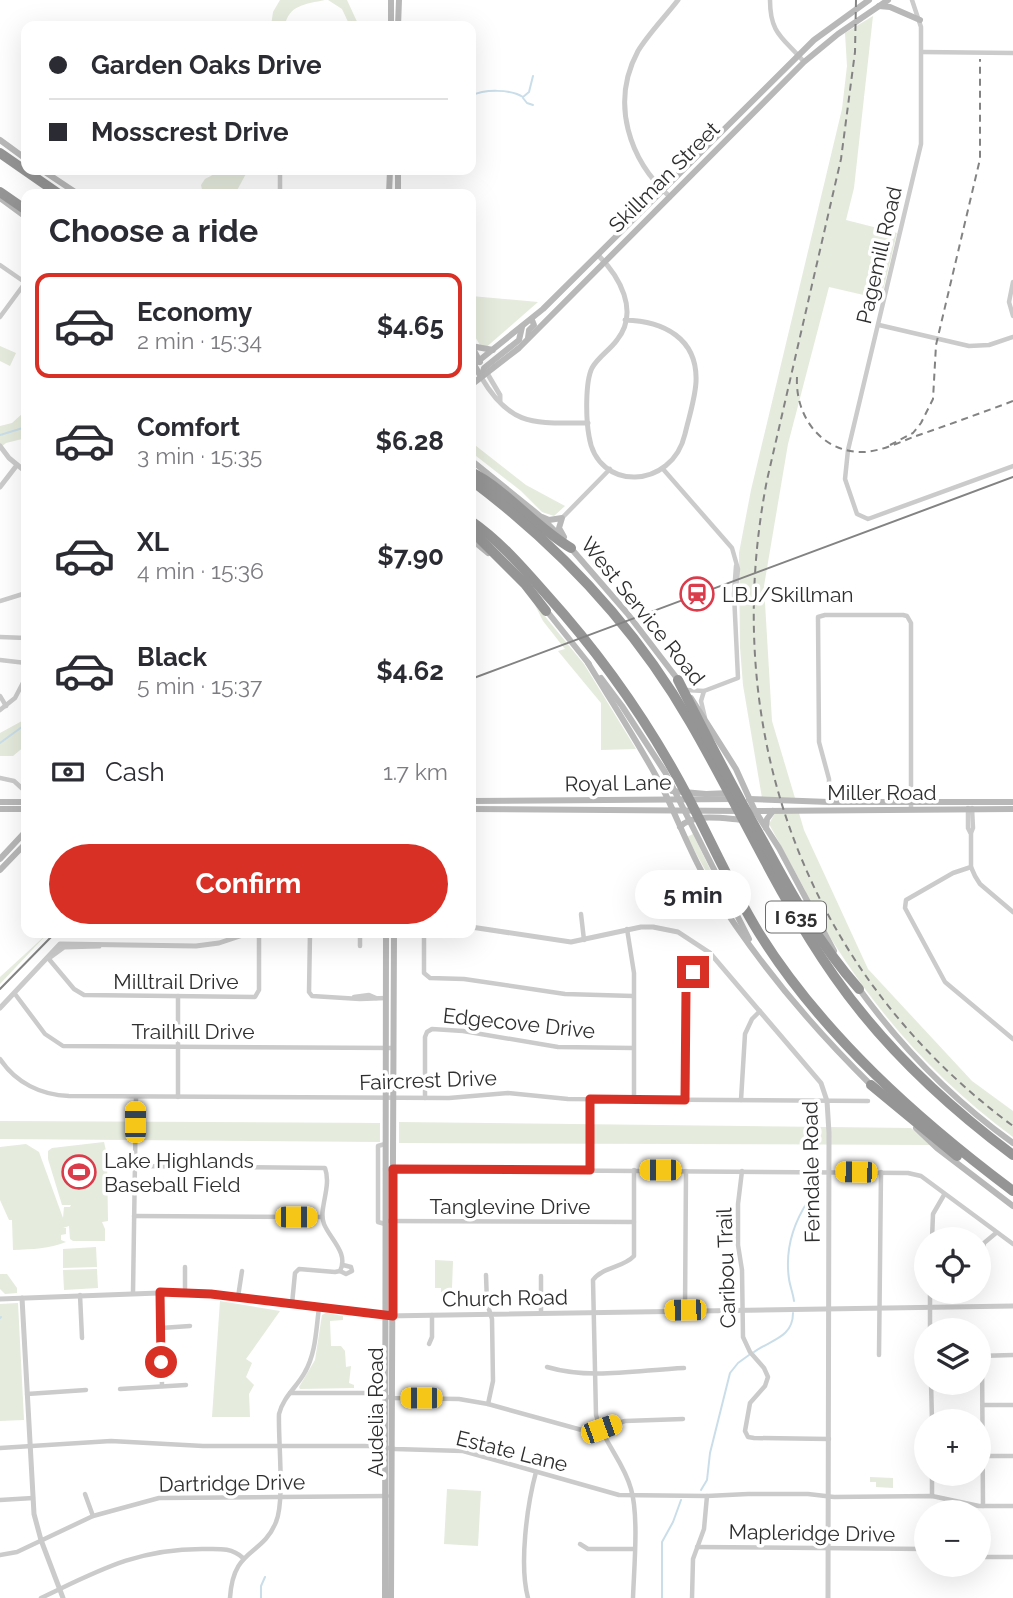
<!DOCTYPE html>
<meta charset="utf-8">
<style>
:root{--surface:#fff;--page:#f2f2f3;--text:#2b2b33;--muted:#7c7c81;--line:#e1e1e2;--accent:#d93025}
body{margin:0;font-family:Raleway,sans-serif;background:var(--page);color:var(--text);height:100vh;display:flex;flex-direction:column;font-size:26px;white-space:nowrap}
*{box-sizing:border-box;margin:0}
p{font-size:23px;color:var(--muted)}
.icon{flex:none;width:38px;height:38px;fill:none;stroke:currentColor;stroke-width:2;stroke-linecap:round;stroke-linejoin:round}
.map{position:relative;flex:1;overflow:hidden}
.side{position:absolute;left:21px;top:189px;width:455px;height:749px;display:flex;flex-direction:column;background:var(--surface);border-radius:14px;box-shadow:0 7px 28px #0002}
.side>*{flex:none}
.hud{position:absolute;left:21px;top:21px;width:455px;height:154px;border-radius:14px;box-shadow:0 7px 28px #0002;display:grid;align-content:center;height:154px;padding:0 28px;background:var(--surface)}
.fabs{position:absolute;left:914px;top:1227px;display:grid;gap:14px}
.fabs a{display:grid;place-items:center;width:77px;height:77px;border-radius:50%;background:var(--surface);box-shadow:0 7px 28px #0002;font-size:35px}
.end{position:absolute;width:32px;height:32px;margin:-16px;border:9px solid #d93025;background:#fff;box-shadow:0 0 0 4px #fff}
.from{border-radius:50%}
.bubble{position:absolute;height:49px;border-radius:24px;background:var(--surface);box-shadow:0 7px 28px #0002;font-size:23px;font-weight:700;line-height:49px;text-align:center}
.car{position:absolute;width:21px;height:42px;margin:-21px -10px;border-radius:9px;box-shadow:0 0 5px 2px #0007;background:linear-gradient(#f5c518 24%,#345 0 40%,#f5c518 0 76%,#345 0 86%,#f5c518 0)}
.hud b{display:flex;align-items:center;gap:24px;height:66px;font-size:26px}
.hud b+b{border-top:2px solid var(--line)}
.hud i{width:18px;height:18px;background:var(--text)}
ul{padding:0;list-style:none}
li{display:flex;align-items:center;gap:21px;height:105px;margin:0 14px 10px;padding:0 14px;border:4px solid transparent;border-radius:14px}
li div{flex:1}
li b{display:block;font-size:26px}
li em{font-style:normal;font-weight:700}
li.active{border-color:var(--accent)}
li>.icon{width:63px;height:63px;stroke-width:1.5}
h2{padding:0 28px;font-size:32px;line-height:84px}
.pay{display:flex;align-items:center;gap:18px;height:77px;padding:0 28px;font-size:26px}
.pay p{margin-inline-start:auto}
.cta{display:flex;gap:14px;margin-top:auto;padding:14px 28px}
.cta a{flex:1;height:80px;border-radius:42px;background:var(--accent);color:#fff;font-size:28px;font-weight:700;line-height:80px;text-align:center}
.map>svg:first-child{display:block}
.green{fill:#e5ebdd}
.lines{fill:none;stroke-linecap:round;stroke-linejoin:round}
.stream{stroke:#cadee9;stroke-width:2}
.minor{stroke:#cbcbcb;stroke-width:4.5}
.tertiary{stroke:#cbcbcb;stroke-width:5}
.secondary{stroke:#b8b8b8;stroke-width:6}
.motorway{stroke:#959595;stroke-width:10}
.tram{stroke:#838383;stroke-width:2}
.rail{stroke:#838383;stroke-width:2;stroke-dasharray:7 5;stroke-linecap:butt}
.route{stroke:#d93025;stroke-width:9}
.labels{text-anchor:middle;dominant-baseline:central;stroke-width:7;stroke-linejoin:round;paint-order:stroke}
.shield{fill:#fff;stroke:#6d6d6d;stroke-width:2}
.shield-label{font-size:19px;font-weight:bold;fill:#2e2e2e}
.street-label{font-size:21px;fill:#2e2e2e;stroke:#fff}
.poi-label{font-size:21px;fill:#2e2e2e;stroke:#fff;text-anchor:start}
</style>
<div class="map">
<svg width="1013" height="1598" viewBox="0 0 1013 1598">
<rect width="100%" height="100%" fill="#fff"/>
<!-- green -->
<g class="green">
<path d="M280,0H325C306,4 288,5 285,26H271L273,12Z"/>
<polygon points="328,0 347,0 359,26 350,26 342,9"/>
<polygon points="873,16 854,188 846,220 897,233 881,299 829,287 788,444 764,586 772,721 795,798 762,798 743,685 740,647 739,553 751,490 842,109 847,66 845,33"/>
<polygon points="222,170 248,170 235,194 203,194 201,185 205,179"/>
<polygon points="471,296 538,302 483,350 471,330"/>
<polygon points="0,346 16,353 10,366 0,361"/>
<polygon points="23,413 26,413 26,438 6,443 0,448 0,426 12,423"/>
<polygon points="471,442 526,485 565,506 554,516 542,512 521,491 471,452"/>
<polygon points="534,603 584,664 636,749 601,750 601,703 558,651 565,649 543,621"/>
<polygon points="26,716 26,745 13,756 0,756 0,733 22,721"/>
<path d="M775,813H799L804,830L868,969L972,1081L1013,1111V1137C923,1070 862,996 807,898L805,890L769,824Z"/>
<polygon points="693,834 722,894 719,895 687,837"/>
<polygon points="48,933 0,984 0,977"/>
<polygon points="0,1121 380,1123 380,1142 0,1139"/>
<polygon points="399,1122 911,1128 932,1145 399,1143"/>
<path d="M104,1142L107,1155L108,1221L102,1222L105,1229V1241H73L70,1239L69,1226L63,1228H66V1234L61,1235V1240L66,1242C49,1249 33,1249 13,1250L12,1220H9L0,1200V1147L26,1144L39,1152L63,1218L64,1207H70L71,1205H62L48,1159V1151L52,1148Z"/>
<polygon points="96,1247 97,1267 63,1268 63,1249"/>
<polygon points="435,1260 453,1261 452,1288 449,1288 449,1292 441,1292 441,1288 435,1288"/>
<polygon points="97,1269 98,1288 64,1290 63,1270"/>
<polygon points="0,1274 7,1274 17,1288 17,1293 5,1294 0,1289"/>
<polygon points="220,1301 280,1311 246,1359 252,1363 246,1377 254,1385 249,1394 250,1417 212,1417"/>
<polygon points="18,1303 24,1420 0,1421 0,1304"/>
<polygon points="326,1313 343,1316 343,1320 330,1321 331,1346 341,1346 345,1351 346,1367 351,1366 349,1383 354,1385 354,1388 300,1389 299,1387 315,1360 322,1315"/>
<polygon points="870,1477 893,1478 893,1488 876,1487 876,1482 870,1482"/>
<polygon points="447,1489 481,1491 478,1546 444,1544"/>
</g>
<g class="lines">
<!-- stream -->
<g class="stream">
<path d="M471,96C484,89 510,89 523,97L529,92L533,76"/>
<polyline points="523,98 527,103 533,105"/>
<polyline points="0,435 26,427"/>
<polyline points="0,743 26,724"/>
<path d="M794,1301C793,1293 790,1286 789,1279C785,1251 793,1224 808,1201"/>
<polyline points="0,1318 1,1317"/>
<path d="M754,1352C770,1340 793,1338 793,1313"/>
<polyline points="701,1490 707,1480 710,1453 730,1373 738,1363 749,1355"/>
<polyline points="261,1598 261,1586 265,1577"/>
<polyline points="662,1598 662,1542 673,1522 681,1500"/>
</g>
<!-- minor -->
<g class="minor">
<path d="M770,0C770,35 784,38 804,62"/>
<polyline points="912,0 921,27 921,144 848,450 845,479 857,514 868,519 1013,466"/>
<polyline points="922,52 1013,53"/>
<polyline points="280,194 280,170"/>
<polyline points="0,265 26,283"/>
<polyline points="1013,282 1009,302 1013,316"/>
<polyline points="0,317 25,283"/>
<polyline points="879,325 969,346 989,345 1013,337"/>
<polyline points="663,469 732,548 738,569 735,598"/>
<polyline points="562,518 610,469"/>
<polyline points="0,601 26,593"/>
<polyline points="0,637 26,638"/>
<polyline points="0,660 26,663"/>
<polyline points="686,690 704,691 738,678 734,594 736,566"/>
<polyline points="704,691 701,701 705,718"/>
<polyline points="0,696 6,706"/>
<polyline points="0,710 15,698 26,677"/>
<polyline points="0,778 14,781 26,792"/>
<polyline points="829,803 829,779 819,742 818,617 825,615 903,615 907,616 911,623 911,809"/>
<polyline points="968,808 968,828 971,834 971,867 975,876 980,884 1013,912"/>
<polyline points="971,833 973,828 972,808"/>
<polyline points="971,867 953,873 906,900 905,908 945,982 1013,1039"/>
<polyline points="581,914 584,940"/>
<polyline points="627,929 634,973 634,1099"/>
<polyline points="310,933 309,992 312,996 360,999 386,998"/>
<polyline points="360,933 360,946"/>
<polyline points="424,933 424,973 430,978 464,979 565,994 633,996"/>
<polyline points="48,958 74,989 84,995 255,997 259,990 259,933"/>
<polyline points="15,994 45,1034 63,1046 394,1048"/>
<polyline points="354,997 369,995 376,998"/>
<path d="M0,1059C16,1083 41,1095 69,1096L449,1098L508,1093L568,1099L868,1101"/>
<polyline points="178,1097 178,996"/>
<polyline points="425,1098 425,1037 427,1032 432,1029 463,1031 558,1047 633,1048"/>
<polyline points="685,1100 686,991 691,975 710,953"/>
<polyline points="741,1100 745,1034 752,1019 760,1011"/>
<polyline points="385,1144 378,1146 378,1222 385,1224"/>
<path d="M135,1166L325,1168C332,1187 318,1209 324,1224C330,1239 349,1253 340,1271L335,1272L299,1269L295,1273L292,1304"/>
<polyline points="385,1169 908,1173 921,1176 1013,1244"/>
<polyline points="590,1170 590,1099"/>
<polyline points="742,1171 738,1204 738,1245 742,1270 743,1337 750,1352 764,1368 768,1377 765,1386 750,1403 745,1431 748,1437 754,1438 829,1439"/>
<polyline points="134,1216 322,1217"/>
<polyline points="385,1221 634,1222"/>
<polyline points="932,1239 933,1214 944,1195"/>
<polyline points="983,1248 984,1243 996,1233"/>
<polyline points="185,1267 185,1292"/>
<polyline points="340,1271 346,1274 352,1271 351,1267 343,1265"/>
<polyline points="486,1275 487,1303 492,1319 493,1381 488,1404"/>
<polyline points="541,1276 541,1313"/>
<polyline points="133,1293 136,1097"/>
<polyline points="160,1293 162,1386"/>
<polyline points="80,1295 82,1338"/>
<polyline points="238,1297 242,1271"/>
<polyline points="685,1310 686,1171"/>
<polyline points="161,1328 190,1326"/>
<polyline points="930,1330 930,1292"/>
<polyline points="429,1344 432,1337 432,1315"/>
<polyline points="879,1355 881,1172"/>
<polyline points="978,1356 1013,1355"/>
<polyline points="982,1356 983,1506"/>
<path d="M547,1367C591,1380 638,1370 684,1368"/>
<polyline points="931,1382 932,1421"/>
<polyline points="120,1389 186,1385"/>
<polyline points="290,1393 368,1393 392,1398 459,1399 488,1404 589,1432 625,1421 683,1419"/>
<polyline points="27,1394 86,1390"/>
<polyline points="983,1405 1013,1405"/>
<polyline points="0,1448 111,1441 203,1446 375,1446 395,1449 463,1451 619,1495 707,1496 748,1494 808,1494 834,1497 932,1496 979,1506 1013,1506"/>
<polyline points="983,1456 1013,1456"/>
<polyline points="85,1494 93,1516"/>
<polyline points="932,1496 932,1474"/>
<polyline points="0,1500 33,1498"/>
<polyline points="580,1544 588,1549 634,1549"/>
<polyline points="697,1547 926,1549"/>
<polyline points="0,1555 17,1552 93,1516 159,1498 387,1496"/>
<polyline points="978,1557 1013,1557"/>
<path d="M41,1598C98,1571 136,1549 202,1549C218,1549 231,1547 243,1558"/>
<path d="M230,1598C233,1547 262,1557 276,1522C285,1501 278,1440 279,1414C283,1397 297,1387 305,1372C316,1353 316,1329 319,1308"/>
<path d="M528,1598C519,1565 527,1505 536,1472"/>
<path d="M633,1598C634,1568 639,1516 631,1489C624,1462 603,1442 596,1415L593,1280C602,1267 623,1268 634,1256V1170"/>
<polyline points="692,1598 693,1559 704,1529 707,1496"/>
</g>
<!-- tertiary -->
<g class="tertiary">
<path d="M670,197C629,160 610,103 638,51C649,33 665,17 678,0"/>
<path d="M598,255C619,276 640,311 617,340C610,350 598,357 592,368C585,382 586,420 589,436C597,492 672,490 685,434C689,417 695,399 696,382C698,338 663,321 625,320"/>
<polyline points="487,373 500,395 500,401"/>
<path d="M481,377C511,428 535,423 588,423"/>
<polyline points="0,446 9,458 26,472"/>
<polyline points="0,487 17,465"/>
<polyline points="471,927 571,942 641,927 653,927 678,932 710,953 821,1083 827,1101 829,1133 828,1598"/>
<polyline points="49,958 64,947 99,946"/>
<polyline points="0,1008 60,944 196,946 219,943 249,933"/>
<polyline points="22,1298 34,1514 41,1540 63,1598"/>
<polyline points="0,1299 185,1292 385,1316 1013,1306"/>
</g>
<!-- secondary -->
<g class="secondary">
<polyline points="879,6 890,7 920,20"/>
<polyline points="391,26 391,0"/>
<polyline points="398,26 399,0"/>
<polyline points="0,140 26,159"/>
<polyline points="42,170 78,194"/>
<polyline points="389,194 390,170"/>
<polyline points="398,194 398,170"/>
<polyline points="0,198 26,217"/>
<polyline points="528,338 529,330 534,325 532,320"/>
<polyline points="471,345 480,362"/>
<polyline points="471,346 493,350"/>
<polyline points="471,359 481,377"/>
<polyline points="471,367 543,309 814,40 869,0"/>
<polyline points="482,375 484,368 519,340 522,327"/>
<polyline points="471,385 519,348 804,62 838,34 888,0"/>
<polyline points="471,460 540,516 559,535"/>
<polyline points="542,517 549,520 562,518 559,528 564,537"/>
<polyline points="471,539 488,553"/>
<polyline points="569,546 627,613 679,681"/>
<polyline points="546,610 589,664"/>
<path d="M588,663C613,704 640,745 662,787C678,819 690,853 708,883C753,957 811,1026 872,1086"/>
<polyline points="601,678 622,706 665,772 749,939"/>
<polyline points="691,698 736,769 755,811 779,848 834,951"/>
<polyline points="672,791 706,794 730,793"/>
<polyline points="749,799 829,802 1013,802"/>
<polyline points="471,801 735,799"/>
<polyline points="0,802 26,802"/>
<polyline points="0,809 26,809"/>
<polyline points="471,809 742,811"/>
<polyline points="752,811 1013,809"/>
<path d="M680,827C693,812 726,819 744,820"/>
<polyline points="766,828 767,819 773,811"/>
<polyline points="0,859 26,831"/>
<polyline points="0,870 26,843"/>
<path d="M857,986C900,1046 953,1100 1013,1143"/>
<polyline points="916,1128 937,1148 1013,1206"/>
<polyline points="385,1598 386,933"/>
<polyline points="391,1598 394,933"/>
</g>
<!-- motorway -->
<g class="motorway">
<polyline points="0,153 59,194"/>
<polyline points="0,192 26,210"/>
<path d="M471,472C508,491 535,527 571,548"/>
<path d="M471,480C560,547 634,625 690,722C739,806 778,896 834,976C882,1045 946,1105 1013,1155"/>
<path d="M471,521C500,541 523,568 546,594C602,656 649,723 688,797C712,843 732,889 759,933C823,1035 917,1119 1013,1191"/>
<polyline points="471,530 525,584 546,611"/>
<path d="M678,680C705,734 733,788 763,841C791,893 819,944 859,989"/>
<polyline points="871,1085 957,1156"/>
</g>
<!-- tram -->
<g class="tram">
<polyline points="471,679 1013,477"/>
<polyline points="0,989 55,933"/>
</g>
<!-- rail -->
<g class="rail">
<path d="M856,0L855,52L841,159L767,480C718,731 806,973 1013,1126"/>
<path d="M797,377C795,417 822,453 864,452C882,451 900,442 916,436C948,425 981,413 1013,401"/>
<polyline points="890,445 913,433 921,423 933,399 936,345 980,159 980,59"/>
</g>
</g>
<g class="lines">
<!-- route -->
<polyline class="route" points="161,1362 160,1292 211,1294 393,1316 393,1169 590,1170 590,1099 685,1100 686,991 693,972"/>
</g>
<!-- icons -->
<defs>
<symbol id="station-ring" viewBox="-11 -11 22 22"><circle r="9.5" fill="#fff" stroke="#da3c4c" stroke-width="1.5"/><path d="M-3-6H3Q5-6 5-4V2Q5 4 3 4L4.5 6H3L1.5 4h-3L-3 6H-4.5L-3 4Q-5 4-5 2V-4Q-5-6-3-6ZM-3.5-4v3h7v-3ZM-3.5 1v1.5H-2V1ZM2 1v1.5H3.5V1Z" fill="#da3c4c"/></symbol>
<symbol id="stadium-ring" viewBox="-11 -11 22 22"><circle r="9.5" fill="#fff" stroke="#da3c4c" stroke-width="1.5"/><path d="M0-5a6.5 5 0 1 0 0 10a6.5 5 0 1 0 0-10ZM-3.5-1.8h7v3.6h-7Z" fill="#da3c4c"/></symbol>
</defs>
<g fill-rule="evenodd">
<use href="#station-ring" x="678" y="575" width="38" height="38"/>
<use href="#stadium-ring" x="60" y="1153" width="38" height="38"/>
</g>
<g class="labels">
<!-- shield labels -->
<rect class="shield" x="766" y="901.5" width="60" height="31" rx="5"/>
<g class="shield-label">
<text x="796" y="917">I 635</text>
</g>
<!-- street labels -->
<g class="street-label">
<text transform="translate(664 177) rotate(-45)">Skillman Street</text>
<text transform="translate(879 255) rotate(-77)">Pagemill Road</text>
<text transform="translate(643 611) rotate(51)">West Service Road</text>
<text transform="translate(618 783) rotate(-1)">Royal Lane</text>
<text x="882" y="792">Miller Road</text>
<text x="176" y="981">Milltrail Drive</text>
<text transform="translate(519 1023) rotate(6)">Edgecove Drive</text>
<text x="193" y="1031">Trailhill Drive</text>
<text transform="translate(428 1080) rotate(-2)">Faircrest Drive</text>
<text transform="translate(811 1172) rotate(-91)">Ferndale Road</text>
<text x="510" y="1206">Tanglevine Drive</text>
<text transform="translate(726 1268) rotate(-92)">Caribou Trail</text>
<text transform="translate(505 1298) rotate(-1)">Church Road</text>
<text transform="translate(375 1412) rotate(-90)">Audelia Road</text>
<text transform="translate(512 1451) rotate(14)">Estate Lane</text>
<text transform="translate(232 1483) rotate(-1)">Dartridge Drive</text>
<text transform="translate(812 1533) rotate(1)">Mapleridge Drive</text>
</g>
<!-- poi labels -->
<g class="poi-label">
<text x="722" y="594">LBJ/Skillman</text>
<text x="104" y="1160">Lake Highlands<tspan x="104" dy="24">Baseball Field</tspan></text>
</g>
</g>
</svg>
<div class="fabs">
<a><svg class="icon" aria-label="locate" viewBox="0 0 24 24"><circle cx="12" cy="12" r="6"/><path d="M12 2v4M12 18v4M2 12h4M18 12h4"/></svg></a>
<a><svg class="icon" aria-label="layers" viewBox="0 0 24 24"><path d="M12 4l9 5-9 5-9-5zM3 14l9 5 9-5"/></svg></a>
<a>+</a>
<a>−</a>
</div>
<i class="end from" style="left:161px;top:1362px"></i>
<i class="end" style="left:693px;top:972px"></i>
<div class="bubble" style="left:635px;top:870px;width:116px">5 min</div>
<i class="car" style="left:135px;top:1122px;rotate:0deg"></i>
<i class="car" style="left:660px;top:1170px;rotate:270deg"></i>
<i class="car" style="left:856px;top:1172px;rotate:271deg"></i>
<i class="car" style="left:296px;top:1217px;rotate:90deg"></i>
<i class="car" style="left:685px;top:1310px;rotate:269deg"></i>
<i class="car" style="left:421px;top:1398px;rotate:270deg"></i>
<i class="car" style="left:601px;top:1429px;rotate:70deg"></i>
<div class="hud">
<b><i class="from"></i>Garden Oaks Drive</b>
<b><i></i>Mosscrest Drive</b>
</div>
<section class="side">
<h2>Choose a ride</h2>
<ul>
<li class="active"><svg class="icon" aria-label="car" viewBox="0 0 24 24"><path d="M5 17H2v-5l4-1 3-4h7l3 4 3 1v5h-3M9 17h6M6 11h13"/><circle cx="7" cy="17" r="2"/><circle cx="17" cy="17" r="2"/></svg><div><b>Economy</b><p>2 min · 15:34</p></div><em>$4.65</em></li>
<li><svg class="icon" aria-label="car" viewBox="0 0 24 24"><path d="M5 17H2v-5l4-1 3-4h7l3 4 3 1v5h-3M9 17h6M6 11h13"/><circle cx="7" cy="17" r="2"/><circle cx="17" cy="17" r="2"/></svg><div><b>Comfort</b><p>3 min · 15:35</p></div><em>$6.28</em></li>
<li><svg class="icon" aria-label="car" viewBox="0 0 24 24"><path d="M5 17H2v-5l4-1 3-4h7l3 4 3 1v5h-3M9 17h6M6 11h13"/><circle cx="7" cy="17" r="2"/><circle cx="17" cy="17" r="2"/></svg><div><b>XL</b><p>4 min · 15:36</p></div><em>$7.90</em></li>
<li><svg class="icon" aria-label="car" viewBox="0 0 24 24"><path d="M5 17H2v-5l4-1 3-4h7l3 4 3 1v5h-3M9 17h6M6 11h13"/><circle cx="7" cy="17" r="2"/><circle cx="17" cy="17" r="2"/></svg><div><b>Black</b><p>5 min · 15:37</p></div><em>$4.62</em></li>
</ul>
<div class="pay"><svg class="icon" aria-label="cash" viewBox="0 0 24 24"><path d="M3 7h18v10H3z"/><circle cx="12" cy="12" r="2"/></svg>Cash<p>1.7 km</p></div>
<div class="cta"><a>Confirm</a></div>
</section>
</div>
